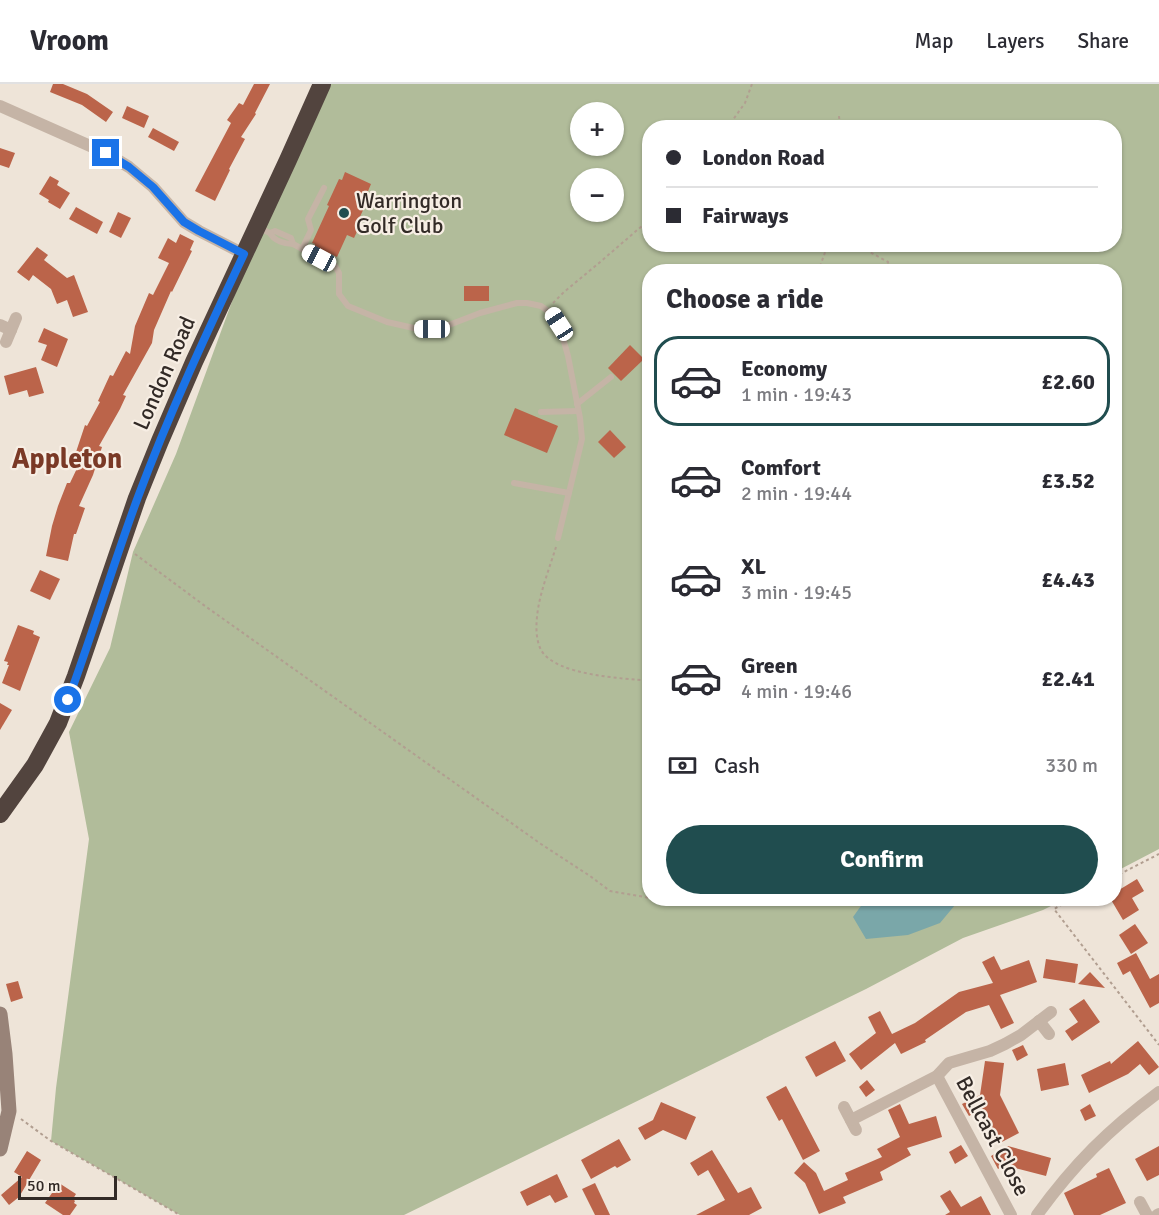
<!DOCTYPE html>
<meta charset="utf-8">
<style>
:root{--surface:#fff;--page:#f7f7f7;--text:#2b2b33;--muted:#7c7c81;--line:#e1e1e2;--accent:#204d4f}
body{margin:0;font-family:Signika,sans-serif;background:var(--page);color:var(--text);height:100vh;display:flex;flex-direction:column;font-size:22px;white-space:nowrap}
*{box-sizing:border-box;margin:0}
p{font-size:20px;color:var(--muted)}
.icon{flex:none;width:33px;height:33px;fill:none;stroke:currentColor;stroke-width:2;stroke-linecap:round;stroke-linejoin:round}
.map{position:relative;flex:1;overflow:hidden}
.panel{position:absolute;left:642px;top:180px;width:480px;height:642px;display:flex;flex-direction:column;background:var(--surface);border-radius:24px;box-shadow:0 2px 4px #0004}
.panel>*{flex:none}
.banner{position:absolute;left:642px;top:36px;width:480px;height:132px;border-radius:24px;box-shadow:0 2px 4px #0004;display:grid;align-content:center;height:132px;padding:0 24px;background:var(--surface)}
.buttons{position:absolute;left:570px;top:18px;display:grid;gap:12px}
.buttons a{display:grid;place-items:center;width:54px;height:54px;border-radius:50%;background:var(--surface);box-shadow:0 2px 4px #0004;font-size:30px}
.scale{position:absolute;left:18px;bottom:15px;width:99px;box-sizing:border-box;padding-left:6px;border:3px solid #322a26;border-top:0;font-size:16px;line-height:21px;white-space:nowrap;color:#322a26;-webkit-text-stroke:4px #f7eee4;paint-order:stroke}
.end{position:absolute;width:27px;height:27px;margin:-14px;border:8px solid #1a73e8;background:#fff;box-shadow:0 0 0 3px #fff}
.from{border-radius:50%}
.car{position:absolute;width:18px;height:36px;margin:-18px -9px;border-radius:8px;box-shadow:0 0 4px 2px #0007;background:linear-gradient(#fff 24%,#345 0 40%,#fff 0 76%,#345 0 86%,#fff 0)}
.banner b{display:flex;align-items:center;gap:21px;height:57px;font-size:22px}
.banner b+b{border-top:2px solid var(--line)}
.banner i{width:15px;height:15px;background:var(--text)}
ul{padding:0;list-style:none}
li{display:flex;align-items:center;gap:18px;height:90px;margin:0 12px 9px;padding:0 12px;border:3px solid transparent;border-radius:24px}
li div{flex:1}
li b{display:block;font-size:22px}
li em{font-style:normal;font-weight:700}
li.current{border-color:var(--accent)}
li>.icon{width:54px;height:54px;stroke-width:1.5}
h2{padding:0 24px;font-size:27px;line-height:72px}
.pay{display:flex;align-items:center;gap:15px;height:66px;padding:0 24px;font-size:22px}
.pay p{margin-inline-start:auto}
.primary-button{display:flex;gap:12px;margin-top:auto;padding:12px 24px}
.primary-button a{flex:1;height:69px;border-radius:36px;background:var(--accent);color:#fff;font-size:24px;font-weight:700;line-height:69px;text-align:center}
header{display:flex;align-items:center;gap:36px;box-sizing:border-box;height:84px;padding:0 30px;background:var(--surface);border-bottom:2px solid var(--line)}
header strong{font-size:28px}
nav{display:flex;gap:33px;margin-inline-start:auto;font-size:21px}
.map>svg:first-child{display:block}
.green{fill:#b1bc9a;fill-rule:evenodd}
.water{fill:#7aa7a9}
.building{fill:#bb644a}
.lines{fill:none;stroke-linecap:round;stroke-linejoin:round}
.path{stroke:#b19e90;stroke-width:2;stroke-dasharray:3 3;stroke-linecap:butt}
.lane{stroke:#c5b4a6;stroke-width:6}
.street{stroke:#c5b4a6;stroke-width:12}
.secondary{stroke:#988378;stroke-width:15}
.highway{stroke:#52443e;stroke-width:18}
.route{stroke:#1a73e8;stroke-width:8}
.poi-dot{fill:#204d4f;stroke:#f7eee4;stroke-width:2}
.labels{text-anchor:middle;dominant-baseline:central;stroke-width:4.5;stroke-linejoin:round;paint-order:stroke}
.poi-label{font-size:22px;fill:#322a26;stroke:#f7eee4;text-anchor:start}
.street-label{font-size:22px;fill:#322a26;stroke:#f7eee4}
.district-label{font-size:28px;font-weight:bold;fill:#7a3926;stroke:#f7eee4}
</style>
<header>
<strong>Vroom</strong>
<nav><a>Map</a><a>Layers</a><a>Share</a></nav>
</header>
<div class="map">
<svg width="1159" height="1131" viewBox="0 0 1159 1131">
<rect width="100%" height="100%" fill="#eee4d8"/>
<!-- green -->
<path class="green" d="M317,0H1159V765L1115,788L1114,188H650V814L1065,815L1043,826L963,854L866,905L404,1131H180L51,1057L56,1004L89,755L69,648L110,564L133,468L176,370L266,125ZM580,28H614V62H580ZM650,44H1114V160H650ZM580,94H614V128H580Z"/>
<!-- water -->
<polygon class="water" points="879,815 879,814 960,815 940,839 908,851 866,855 853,833 863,819"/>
<!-- building -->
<g class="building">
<polygon points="53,0 63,0 87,10 113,28 106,38 82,21 50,8"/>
<polygon points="254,0 270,0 255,29 256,30 241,53 245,55 229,85 230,86 215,117 195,107 231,39 227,36 239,19 243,21"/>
<polygon points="127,22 149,32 144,44 122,34"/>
<polygon points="153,44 179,58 174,67 148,53"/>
<polygon points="0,64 15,69 9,84 0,81"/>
<polygon points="345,88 371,100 366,112 369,113 359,135 362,137 354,154 347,151 337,173 314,162 315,160 312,159 329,122 327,121 339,95 342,96"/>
<polygon points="50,92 59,97 57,101 70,109 60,125 48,118 49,116 39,110"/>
<polygon points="76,123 103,138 97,150 69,135"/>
<polygon points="118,128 131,134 121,154 109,148"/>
<polygon points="180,150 194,157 190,166 192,167 172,208 171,207 154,246 152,259 123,311 126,312 120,325 99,362 102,363 93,391 79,422 85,424 76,450 74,450 68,477 46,472 52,442 58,422 67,399 70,399 81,376 74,374 85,341 87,342 100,318 98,317 110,291 113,292 126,267 130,270 135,242 149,209 153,211 169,179 158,174 168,154 176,159"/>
<polygon points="37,163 48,171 44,176 67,194 74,191 88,228 73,233 67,216 57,220 51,205 33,191 29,197 17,188"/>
<rect x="464" y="202" width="25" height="15"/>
<polygon points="44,244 68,255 57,283 41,276 47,261 38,258"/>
<polygon points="630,261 644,275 621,297 608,284"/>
<polygon points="36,283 44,309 29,313 27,306 9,311 4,292"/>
<polygon points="515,324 558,342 547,369 504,351"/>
<polygon points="610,346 626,363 614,374 598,358"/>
<polygon points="40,486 60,495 50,516 30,507"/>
<polygon points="18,541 34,547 33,550 40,553 20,607 2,599 9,581 7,581 8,578 4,577"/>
<polygon points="0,619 12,626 0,646"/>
<polygon points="1137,795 1144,807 1132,814 1139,826 1123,836 1110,814 1114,814 1114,809"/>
<polygon points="1135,840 1148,859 1131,870 1119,851"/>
<polygon points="1136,869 1150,895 1159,890 1159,919 1150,924 1130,887 1123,891 1117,879"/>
<polygon points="994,872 1001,886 1029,876 1037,898 1000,911 1014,939 1001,945 989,921 966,928 925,956 926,958 901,970 895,959 861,986 849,970 876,949 868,933 880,927 892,950 915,939 959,908 993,899 982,878"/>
<polygon points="1046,875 1078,880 1075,899 1043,894"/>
<polygon points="1090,888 1105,904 1078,900"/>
<polygon points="18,897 23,914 11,918 6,900"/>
<polygon points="1084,915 1100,938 1072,957 1065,947 1078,938 1069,925"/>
<polygon points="835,957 846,977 816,993 805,973"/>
<polygon points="1138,957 1159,983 1149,991 1140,980 1128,990 1089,1009 1081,991 1110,977 1111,980"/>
<polygon points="1023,961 1028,971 1017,977 1012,966"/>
<polygon points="985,977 1004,979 1000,1011 1019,1049 1000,1059 982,1025 969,1032 962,1020 980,1011"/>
<polygon points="1065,979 1069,1001 1041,1007 1037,985"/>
<polygon points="867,996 875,1006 866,1013 859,1003"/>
<polygon points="786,1002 820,1067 803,1076 782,1035 779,1037 766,1013"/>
<polygon points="661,1018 696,1033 686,1056 663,1046 645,1056 638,1044 653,1036"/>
<polygon points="900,1020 909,1040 936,1032 942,1053 907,1064 911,1071 880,1088 883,1096 843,1113 846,1119 819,1130 805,1099 794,1089 804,1078 816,1089 824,1107 848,1096 845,1089 882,1073 877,1065 900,1053 888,1026"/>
<polygon points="1090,1020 1096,1032 1085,1037 1080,1026"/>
<polygon points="619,1055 631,1076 617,1084 615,1082 591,1095 581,1076"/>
<polygon points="961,1061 968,1072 955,1080 949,1068"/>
<polygon points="1008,1062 1051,1074 1046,1092 1004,1081 998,1085 991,1072"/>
<polygon points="1159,1062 1159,1091 1147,1097 1135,1075"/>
<polygon points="712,1066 738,1109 751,1103 762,1124 749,1131 696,1131 725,1116 708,1086 698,1092 690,1079"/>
<polygon points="27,1067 41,1076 19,1113 9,1121 1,1111 22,1093 14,1088"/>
<polygon points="1109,1084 1126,1119 1100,1131 1074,1131 1064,1109 1097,1093 1096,1090"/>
<polygon points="557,1090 568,1113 555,1119 550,1111 527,1122 520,1108"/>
<polygon points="59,1099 76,1110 73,1115 75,1117 74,1119 77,1121 70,1131 63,1131 45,1119"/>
<polygon points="595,1099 610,1131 595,1131 582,1105"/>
<polygon points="950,1106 961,1123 981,1112 991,1131 945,1131 950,1128 940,1112"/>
</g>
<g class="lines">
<!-- path -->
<g class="path">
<polyline points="839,32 840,44"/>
<polyline points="727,44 745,19 752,0"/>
<polyline points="855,160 888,178 888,188"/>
<polyline points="818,188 828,160"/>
<polyline points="553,219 564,208 599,179 650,135"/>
<path d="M556,463C550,482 541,506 538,525C536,538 535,554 541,566C556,592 623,594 650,597"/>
<polyline points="135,470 205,522 541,760 590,792 610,807 650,814"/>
<polyline points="1114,793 1159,770"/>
<polyline points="652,814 671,818 691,814"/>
<polyline points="1073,814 1054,825 1159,961"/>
<polyline points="21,1035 51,1057 180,1131"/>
</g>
<!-- lane -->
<g class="lane">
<polyline points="259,144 270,149 275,147 291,154 293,160"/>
<path d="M270,149C274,157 285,160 293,160L335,182L339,189V210L348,222L387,238L418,245H432L449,241L480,229L517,219H527L541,222L552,230L559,240L568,272L580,334L582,355L558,454"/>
<polyline points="302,165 311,146 308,135 324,104"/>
<polyline points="577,320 611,293"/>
<polyline points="541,328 578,327"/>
<polyline points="514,399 569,409"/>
</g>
<!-- street -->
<g class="street">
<polyline points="0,22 106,69 129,83 153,103 184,138 199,147 244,170"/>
<polyline points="0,241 11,246"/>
<polyline points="6,258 16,234"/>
<polyline points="1039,937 1049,950"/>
<polyline points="937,992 1011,1131"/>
<polyline points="844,1023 856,1046"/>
<polyline points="851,1036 937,992 949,979 990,967 1005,960 1021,951 1051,928"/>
<polyline points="1140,1118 1147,1131"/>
<path d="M1037,1131C1074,1080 1109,1045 1159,1008"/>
<polyline points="1157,1131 1159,1130"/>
</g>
<!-- secondary -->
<polyline class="secondary" points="0,930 5,970 9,1027 0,1065"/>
<!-- highway -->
<polyline class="highway" points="0,730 35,681 58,639 76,592 137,414 160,357 194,278 288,76 322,0"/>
</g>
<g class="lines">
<!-- route -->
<path class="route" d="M68,616C93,549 113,480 138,413C169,330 206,250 244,170L199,147L184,138L153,103L129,83L106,69"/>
</g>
<!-- markers -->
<circle class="poi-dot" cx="344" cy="129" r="6"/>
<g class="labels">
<!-- poi labels -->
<g class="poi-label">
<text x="356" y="116">Warrington<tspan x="356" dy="25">Golf Club</tspan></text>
</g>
<!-- street labels -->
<g class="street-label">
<text transform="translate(164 289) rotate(-66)">London Road</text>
<text transform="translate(993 1052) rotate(62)">Bellcast Close</text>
</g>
<!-- district labels -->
<g class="district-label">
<text x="67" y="375">Appleton</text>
</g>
</g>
</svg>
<div class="buttons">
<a>+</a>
<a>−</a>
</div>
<div class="scale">50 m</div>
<i class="end from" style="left:68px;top:616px"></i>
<i class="end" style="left:106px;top:69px"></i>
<i class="car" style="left:319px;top:174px;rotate:298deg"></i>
<i class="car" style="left:559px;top:240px;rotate:327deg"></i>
<i class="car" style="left:432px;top:245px;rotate:270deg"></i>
<div class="banner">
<b><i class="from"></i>London Road</b>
<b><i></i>Fairways</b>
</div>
<section class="panel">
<h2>Choose a ride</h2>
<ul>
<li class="current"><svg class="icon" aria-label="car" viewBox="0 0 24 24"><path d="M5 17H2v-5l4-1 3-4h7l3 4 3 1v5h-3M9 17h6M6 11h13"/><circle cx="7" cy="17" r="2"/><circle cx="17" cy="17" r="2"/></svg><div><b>Economy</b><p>1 min · 19:43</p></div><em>£2.60</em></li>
<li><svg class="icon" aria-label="car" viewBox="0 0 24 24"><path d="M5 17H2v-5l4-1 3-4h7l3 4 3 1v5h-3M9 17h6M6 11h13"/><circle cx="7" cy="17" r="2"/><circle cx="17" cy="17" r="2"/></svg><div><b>Comfort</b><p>2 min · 19:44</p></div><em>£3.52</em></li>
<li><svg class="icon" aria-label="car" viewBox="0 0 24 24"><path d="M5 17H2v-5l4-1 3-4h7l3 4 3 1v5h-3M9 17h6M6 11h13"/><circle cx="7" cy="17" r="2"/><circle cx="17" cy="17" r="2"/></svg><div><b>XL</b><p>3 min · 19:45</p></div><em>£4.43</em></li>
<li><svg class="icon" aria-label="car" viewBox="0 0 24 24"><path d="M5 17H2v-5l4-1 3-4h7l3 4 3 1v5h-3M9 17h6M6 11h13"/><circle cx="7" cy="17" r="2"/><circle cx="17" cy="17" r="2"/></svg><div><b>Green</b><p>4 min · 19:46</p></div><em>£2.41</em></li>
</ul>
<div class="pay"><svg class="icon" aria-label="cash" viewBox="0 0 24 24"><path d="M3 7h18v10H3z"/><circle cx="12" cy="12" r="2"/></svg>Cash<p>330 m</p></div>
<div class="primary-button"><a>Confirm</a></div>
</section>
</div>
